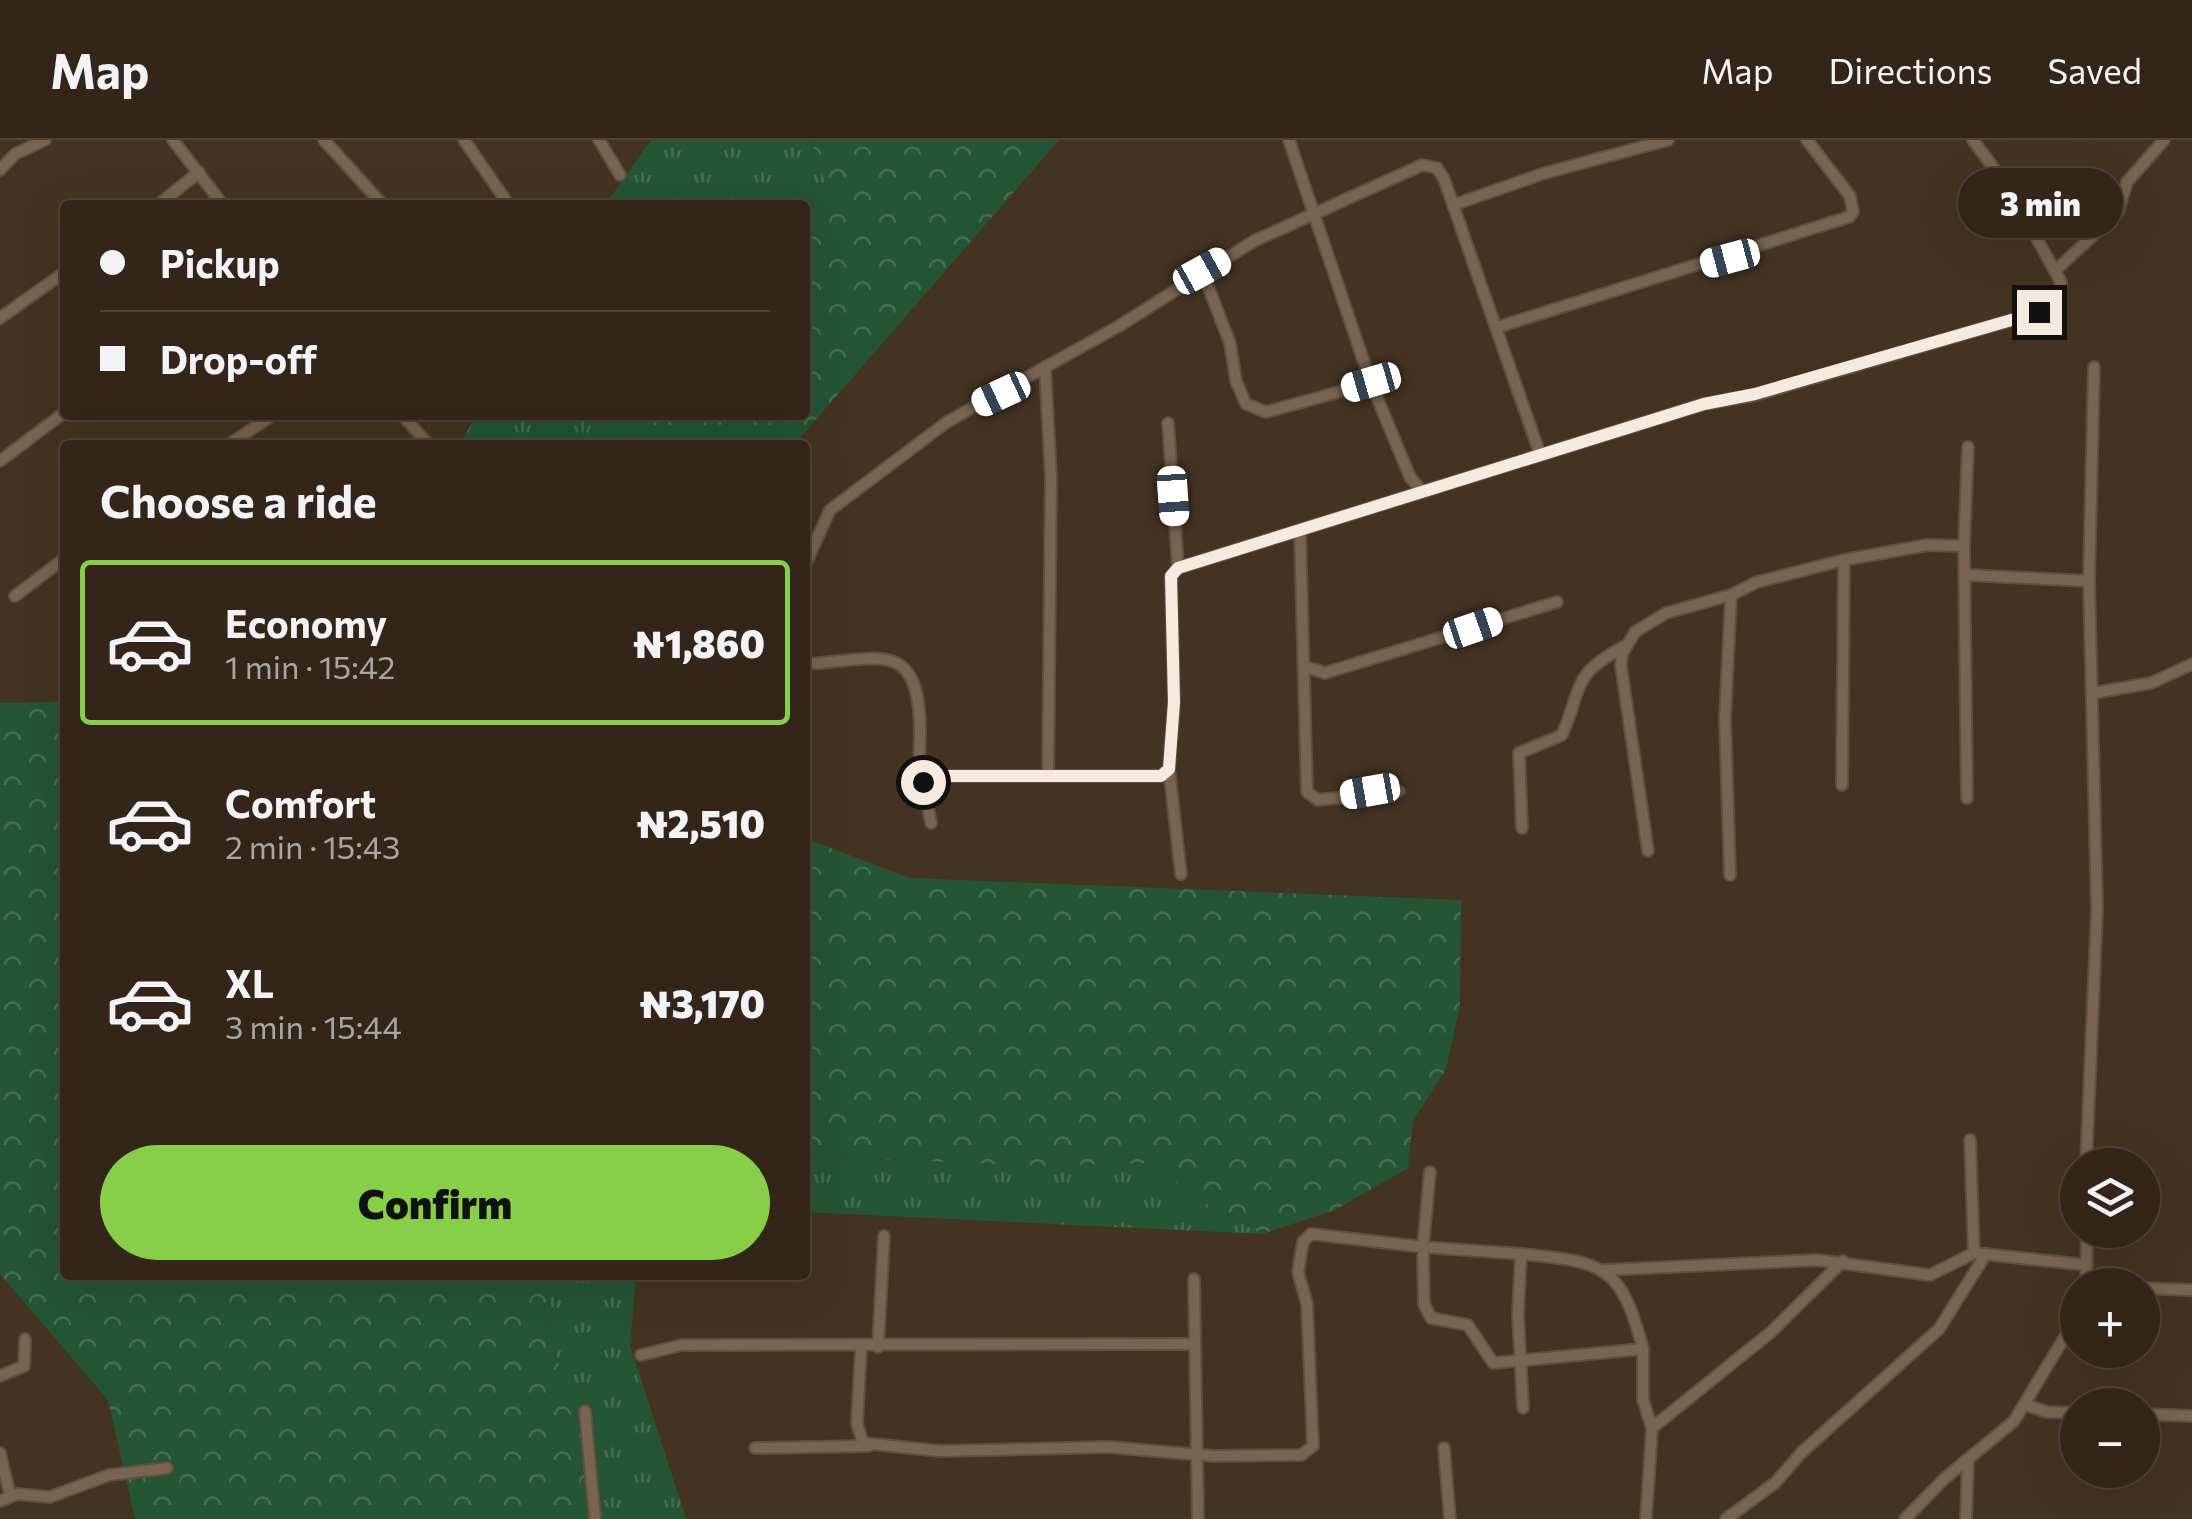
<!DOCTYPE html>
<meta charset="utf-8">
<style>
:root{--surface:#332619;--page:#3e3226;--text:#f1f3f6;--muted:#a9a5a2;--line:#4e4338;--accent:#88cf49}
body{margin:0;font-family:Commissioner,sans-serif;background:var(--page);color:var(--text);height:100vh;display:flex;flex-direction:column;font-size:38px;white-space:nowrap}
*{box-sizing:border-box;margin:0}
p{font-size:32px;color:var(--muted)}
.icon{flex:none;width:55px;height:55px;fill:none;stroke:currentColor;stroke-width:2;stroke-linecap:round;stroke-linejoin:round}
.map{position:relative;flex:1;overflow:hidden}
.side{position:absolute;left:60px;top:300px;width:750px;height:840px;display:flex;flex-direction:column;background:var(--surface);border-radius:10px;box-shadow:0 10px 40px #0002,0 0 0 2px var(--line)}
.side>*{flex:none}
.top-card{position:absolute;left:60px;top:60px;width:750px;height:220px;border-radius:10px;box-shadow:0 10px 40px #0002,0 0 0 2px var(--line);display:grid;align-content:center;height:220px;padding:0 40px;background:var(--surface)}
.controls{position:absolute;left:2060px;top:1008px;display:grid;gap:20px}
.controls a{display:grid;place-items:center;width:100px;height:100px;border-radius:50%;background:var(--surface);box-shadow:0 10px 40px #0002,0 0 0 2px var(--line);font-size:50px}
.end{position:absolute;width:45px;height:45px;margin:-22px;border:12px solid #f5eadf;background:#111;box-shadow:0 0 0 5px #111}
.from{border-radius:50%}
.bubble{position:absolute;height:70px;border-radius:35px;background:var(--surface);box-shadow:0 10px 40px #0002,0 0 0 2px var(--line);font-size:32px;font-weight:800;line-height:70px;text-align:center}
.car{position:absolute;width:30px;height:60px;margin:-30px -15px;border-radius:12px;box-shadow:0 0 8px 2px #0007;background:linear-gradient(#fff 24%,#345 0 40%,#fff 0 76%,#345 0 86%,#fff 0)}
.top-card b{display:flex;align-items:center;gap:35px;height:95px;font-size:38px}
.top-card b+b{border-top:2px solid var(--line)}
.top-card i{width:25px;height:25px;background:var(--text)}
ul{padding:0;list-style:none}
li{display:flex;align-items:center;gap:30px;height:165px;margin:0 20px 15px;padding:0 20px;border:5px solid transparent;border-radius:10px}
li div{flex:1}
li b{display:block;font-size:38px}
li em{font-style:normal;font-weight:800}
li.on{border-color:var(--accent)}
li>.icon{width:90px;height:90px;stroke-width:1.5}
h2{padding:0 40px;font-size:45px;line-height:120px}
.action{display:flex;gap:20px;margin-top:auto;padding:20px 40px}
.action a{flex:1;height:115px;border-radius:60px;background:var(--accent);color:#111;font-size:40px;font-weight:800;line-height:115px;text-align:center}
header{display:flex;align-items:center;gap:60px;box-sizing:border-box;height:140px;padding:0 50px;background:var(--surface);border-bottom:2px solid var(--line)}
header strong{font-size:48px}
nav{display:flex;gap:55px;margin-inline-start:auto;font-size:35px}
.map>svg:first-child{display:block}
.grass{fill:url(#grass-tufts)}
.forest{fill:url(#forest-crowns)}
.lines{fill:none;stroke-linecap:round;stroke-linejoin:round}
.street-casing{stroke:#5f5040;stroke-width:14}
.street{stroke:#786450;stroke-width:10}
.route{stroke:#f5eadf;stroke-width:12}
</style>
<header>
<strong>Map</strong>
<nav><a>Map</a><a>Directions</a><a>Saved</a></nav>
</header>
<div class="map">
<svg width="2192" height="1379" viewBox="0 0 2192 1379">
<defs>
<pattern id="grass-tufts" width="24" height="20" patternUnits="userSpaceOnUse" patternTransform="scale(2.5)"><rect width="24" height="20" fill="#245535"/><path d="M3 7l-1-3M5 7V3M7 7l1-3M15 17l-1-3M17 17v-4M19 17l1-3" fill="none" stroke="#446e52"/></pattern>
<pattern id="forest-crowns" width="20" height="18" patternUnits="userSpaceOnUse" patternTransform="scale(2.5)"><rect width="20" height="18" fill="#245535"/><path d="M2 6a3 3 0 1 1 6 0M12 15a3 3 0 1 1 6 0" fill="none" stroke="#446e52"/></pattern>
</defs>
<rect width="100%" height="100%" fill="#443321"/>
<!-- grass -->
<g class="grass">
<polygon points="651,0 811,0 827,48 805,88 805,65 605,65"/>
<polygon points="476,275 625,275 626,305 460,305"/>
<polygon points="805,1016 1040,1026 1155,1023 1199,1060 1262,1094 805,1072"/>
<polygon points="546,1135 636,1135 630,1205 686,1379 608,1379 552,1202"/>
</g>
<!-- forest -->
<g class="forest">
<polygon points="811,0 1059,0 794,305 626,305 625,275 805,275 805,88 827,48"/>
<polygon points="65,562 65,1135 546,1135 552,1202 608,1379 135,1379 108,1260 0,1134 0,563"/>
<polygon points="805,698 909,738 1461,760 1460,866 1446,929 1413,981 1408,1028 1335,1070 1262,1094 1199,1060 1155,1023 1040,1026 805,1016"/>
</g>
<g class="lines">
<defs>
<g id="street">
<polyline points="173,0 223,65"/>
<polyline points="324,0 383,65"/>
<polyline points="464,0 509,65"/>
<polyline points="599,0 620,35"/>
<polyline points="1289,0 1371,243 1410,337 1422,351"/>
<polyline points="0,30 15,14 45,0"/>
<polyline points="158,65 199,32"/>
<polyline points="1453,65 1545,33 1668,0"/>
<polyline points="2056,130 2118,72 2127,42 2164,0"/>
<polyline points="1202,131 1230,203 1236,241 1246,264 1266,272 1371,243"/>
<polyline points="0,178 65,132"/>
<polyline points="1498,187 1849,77 1853,72 1850,56 1807,0"/>
<polyline points="1045,227 1051,337 1048,634"/>
<polyline points="402,275 429,305"/>
<polyline points="1168,283 1178,428"/>
<polyline points="228,305 273,275"/>
<polyline points="0,321 65,272"/>
<polyline points="1300,393 1307,652 1318,660 1399,651"/>
<polyline points="805,425 830,370 947,282 1119,186 1254,101 1422,25 1437,28 1444,39 1540,314"/>
<polyline points="1966,435 2089,441 2097,770 2086,1025"/>
<polyline points="2089,441 2094,227"/>
<polyline points="15,456 65,418"/>
<path d="M805,524C879,520 920,496 920,593C920,610 916,622 929,636"/>
<polyline points="1304,526 1325,533 1557,462"/>
<polyline points="2093,553 2151,543 2192,524"/>
<polyline points="1169,629 1181,734"/>
<polyline points="1842,645 1844,420"/>
<polyline points="1967,658 1964,406 1968,307"/>
<polyline points="931,683 923,642 929,636 1161,636 1169,629 1174,562 1171,437 1178,428 1704,264 1755,255 2039,172 2059,155 2061,142 2009,49 1973,0"/>
<path d="M1522,688L1519,613L1562,595C1583,546 1571,535 1625,506"/>
<polyline points="1648,711 1621,526 1622,514 1635,492 1666,473 1731,455 1757,442 1844,420 1927,405 1964,406"/>
<polyline points="1730,735 1725,579 1731,455"/>
<polyline points="1970,1000 1974,1113 2087,1125"/>
<polyline points="1430,1032 1423,1107 1521,1114"/>
<polyline points="1605,1130 1817,1120 1930,1135 1974,1113"/>
<polyline points="1194,1139 1198,1379"/>
<polyline points="2086,1145 2087,1090"/>
<polyline points="2142,1148 2192,1150"/>
<polyline points="878,1207 884,1096"/>
<polyline points="861,1208 857,1284 863,1303 940,1311 1109,1307 1213,1316 1301,1315 1313,1306 1307,1164 1298,1132 1303,1102 1311,1094 1423,1107 1424,1164 1431,1178 1468,1185 1493,1223 1643,1209 1643,1260 1652,1288 1646,1379"/>
<polyline points="641,1215 682,1205 1193,1204"/>
<polyline points="0,1236 24,1226 25,1199"/>
<polyline points="2026,1265 2047,1272 2078,1273"/>
<path d="M1523,1268L1518,1174L1521,1114C1605,1122 1621,1125 1643,1209"/>
<polyline points="585,1271 595,1379"/>
<polyline points="2142,1274 2192,1276"/>
<polyline points="1652,1288 1771,1192 1843,1121"/>
<polyline points="755,1308 869,1306"/>
<polyline points="1444,1308 1450,1379"/>
<polyline points="0,1313 10,1355"/>
<polyline points="0,1361 17,1354 50,1357 109,1335 167,1328"/>
<polyline points="1726,1379 1775,1343 1802,1312 1939,1189 1986,1114"/>
<polyline points="1905,1379 1944,1339 2014,1281 2078,1175"/>
<polyline points="1966,1379 1968,1323"/>
</g>
</defs>
<!-- street casing -->
<use href="#street" class="street-casing"/>
<!-- street -->
<use href="#street" class="street"/>
</g>
<g class="lines">
<!-- route -->
<polyline class="route" points="923,642 928,636 1161,636 1169,629 1174,562 1171,436 1178,428 1704,264 1755,254 2039,172"/>
</g>
</svg>
<div class="controls">
<a><svg class="icon" aria-label="layers" viewBox="0 0 24 24"><path d="M12 4l9 5-9 5-9-5zM3 14l9 5 9-5"/></svg></a>
<a>+</a>
<a>−</a>
</div>
<i class="end from" style="left:923px;top:642px"></i>
<i class="end" style="left:2039px;top:172px"></i>
<div class="bubble" style="left:1958px;top:28px;width:165px">3 min</div>
<i class="car" style="left:1730px;top:118px;rotate:255deg"></i>
<i class="car" style="left:1202px;top:131px;rotate:61deg"></i>
<i class="car" style="left:1371px;top:242px;rotate:254deg"></i>
<i class="car" style="left:1001px;top:254px;rotate:245deg"></i>
<i class="car" style="left:1173px;top:356px;rotate:176deg"></i>
<i class="car" style="left:1473px;top:488px;rotate:71deg"></i>
<i class="car" style="left:1370px;top:651px;rotate:260deg"></i>
<div class="top-card">
<b><i class="from"></i>Pickup</b>
<b><i></i>Drop-off</b>
</div>
<section class="side">
<h2>Choose a ride</h2>
<ul>
<li class="on"><svg class="icon" aria-label="car" viewBox="0 0 24 24"><path d="M5 17H2v-5l4-1 3-4h7l3 4 3 1v5h-3M9 17h6M6 11h13"/><circle cx="7" cy="17" r="2"/><circle cx="17" cy="17" r="2"/></svg><div><b>Economy</b><p>1 min · 15:42</p></div><em>₦1,860</em></li>
<li><svg class="icon" aria-label="car" viewBox="0 0 24 24"><path d="M5 17H2v-5l4-1 3-4h7l3 4 3 1v5h-3M9 17h6M6 11h13"/><circle cx="7" cy="17" r="2"/><circle cx="17" cy="17" r="2"/></svg><div><b>Comfort</b><p>2 min · 15:43</p></div><em>₦2,510</em></li>
<li><svg class="icon" aria-label="car" viewBox="0 0 24 24"><path d="M5 17H2v-5l4-1 3-4h7l3 4 3 1v5h-3M9 17h6M6 11h13"/><circle cx="7" cy="17" r="2"/><circle cx="17" cy="17" r="2"/></svg><div><b>XL</b><p>3 min · 15:44</p></div><em>₦3,170</em></li>
</ul>
<div class="action"><a>Confirm</a></div>
</section>
</div>
